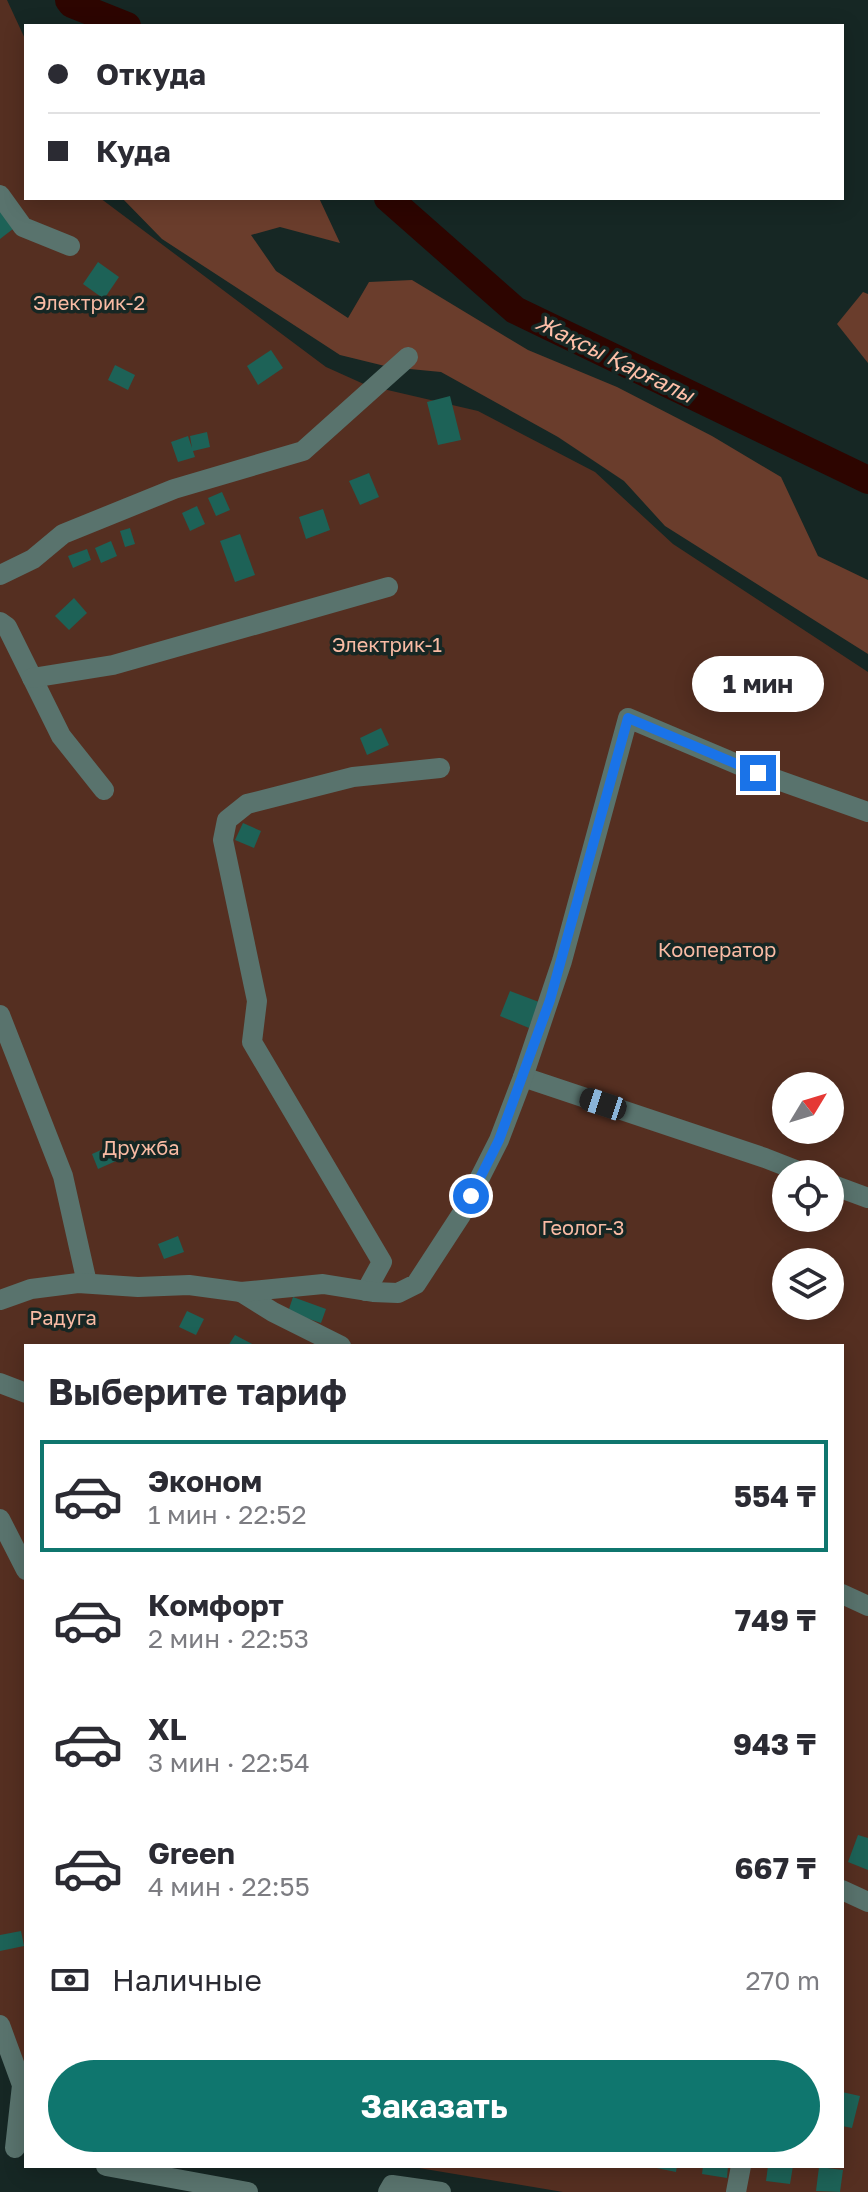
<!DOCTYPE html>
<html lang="ru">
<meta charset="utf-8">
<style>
:root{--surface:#fff;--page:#f2f2f3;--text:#2b2b33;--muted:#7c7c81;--line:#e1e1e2;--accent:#0f766e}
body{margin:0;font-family:"Golos Text",sans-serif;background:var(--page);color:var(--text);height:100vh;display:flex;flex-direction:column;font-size:30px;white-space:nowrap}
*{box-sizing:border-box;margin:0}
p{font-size:26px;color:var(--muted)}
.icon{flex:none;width:44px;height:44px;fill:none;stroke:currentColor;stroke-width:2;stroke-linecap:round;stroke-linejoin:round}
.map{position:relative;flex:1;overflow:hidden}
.details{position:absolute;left:24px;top:1344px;width:820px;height:824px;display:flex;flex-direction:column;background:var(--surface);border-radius:0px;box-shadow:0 4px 20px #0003}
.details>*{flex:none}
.banner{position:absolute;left:24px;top:24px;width:820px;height:176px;border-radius:0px;box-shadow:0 4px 20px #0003;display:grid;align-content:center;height:176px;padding:0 24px;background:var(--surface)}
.needle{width:52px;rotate:52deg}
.fabs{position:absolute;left:772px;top:1072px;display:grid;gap:16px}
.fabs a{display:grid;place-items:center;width:72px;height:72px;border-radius:50%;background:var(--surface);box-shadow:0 4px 20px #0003;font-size:40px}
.end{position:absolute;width:36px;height:36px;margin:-18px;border:10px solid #1a73e8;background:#fff;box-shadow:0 0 0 4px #fff}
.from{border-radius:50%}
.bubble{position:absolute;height:56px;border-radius:28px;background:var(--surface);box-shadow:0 4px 20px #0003;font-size:26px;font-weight:700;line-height:56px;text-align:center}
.car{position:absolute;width:24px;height:48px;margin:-24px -12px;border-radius:10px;box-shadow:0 0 6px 2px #0007;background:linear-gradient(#222 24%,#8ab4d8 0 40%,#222 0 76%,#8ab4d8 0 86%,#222 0)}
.banner b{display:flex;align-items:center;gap:28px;height:76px;font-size:30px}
.banner b+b{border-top:2px solid var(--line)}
.banner i{width:20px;height:20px;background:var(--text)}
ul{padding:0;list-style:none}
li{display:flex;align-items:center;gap:24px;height:112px;margin:0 16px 12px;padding:0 8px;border:4px solid transparent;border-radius:0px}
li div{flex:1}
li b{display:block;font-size:30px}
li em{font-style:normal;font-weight:700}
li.on{border-color:var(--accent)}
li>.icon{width:72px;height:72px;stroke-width:1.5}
h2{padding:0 24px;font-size:36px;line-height:96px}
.pay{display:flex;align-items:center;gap:20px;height:88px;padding:0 24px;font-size:30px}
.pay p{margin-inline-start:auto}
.action{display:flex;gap:16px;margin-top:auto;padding:16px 24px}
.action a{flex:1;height:92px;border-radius:48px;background:var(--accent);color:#fff;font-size:32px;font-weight:700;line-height:92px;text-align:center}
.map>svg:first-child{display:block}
.green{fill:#552f21;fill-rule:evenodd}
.forest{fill:#6a3d2c}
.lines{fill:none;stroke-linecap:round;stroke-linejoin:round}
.river{stroke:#2d0500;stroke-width:28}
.building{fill:#1d6257}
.minor{stroke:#59736d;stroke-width:20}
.route{stroke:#1a73e8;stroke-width:10}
.labels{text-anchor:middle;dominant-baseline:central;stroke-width:7;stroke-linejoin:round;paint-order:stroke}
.park-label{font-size:20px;fill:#f9bba4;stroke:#162724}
.water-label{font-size:22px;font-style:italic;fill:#febfa8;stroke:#162724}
</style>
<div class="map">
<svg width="868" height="2192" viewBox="0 0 868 2192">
<rect width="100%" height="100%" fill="#162724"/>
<!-- green -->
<path class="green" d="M0,0H7L26,41V198H100L326,367L366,385L478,411L595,472L673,544L868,672V2192H563L407,2166H842V1346H26V2108L0,2025ZM786,1086H830V1130H786ZM786,1174H830V1218H786ZM786,1262H830V1306H786Z"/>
<!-- forest -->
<g class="forest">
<polygon points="122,198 319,198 340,243 280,227 251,235 276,271 348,318 369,282 412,280 528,350 617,387 712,436 781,477 818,556 868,580 868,654 665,526 624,481 558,437 441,372 389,367 340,355 162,239"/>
<polygon points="863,292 868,294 868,363 837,324"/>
</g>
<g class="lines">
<!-- river -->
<g class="river">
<polyline points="69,0 72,4 127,26"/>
<polyline points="388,198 515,310 868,480"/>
</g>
</g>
<!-- building -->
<g class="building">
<polygon points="0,210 13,229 0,239"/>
<polygon points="98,262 119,277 104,299 83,284"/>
<polygon points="271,350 283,368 258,385 247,366"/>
<polygon points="115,365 135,375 128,390 108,380"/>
<polygon points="450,396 461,440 438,445 427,402"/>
<polygon points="207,432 210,447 193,451 195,457 178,462 171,442 188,436 192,448 190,436"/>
<polygon points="369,473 379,497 360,505 349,481"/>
<polygon points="222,492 230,510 216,516 208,498"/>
<polygon points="197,506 205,524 190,531 182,513"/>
<polygon points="323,509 330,530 306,539 299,517"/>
<polygon points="130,528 135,544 125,547 120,531"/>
<polygon points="240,534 255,575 235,582 220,541"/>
<polygon points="111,541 117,556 101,563 95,548"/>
<polygon points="87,549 91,560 73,568 68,556"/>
<polygon points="74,598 87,613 69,630 55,616"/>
<polygon points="381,728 389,745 367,755 360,738"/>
<polygon points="243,823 261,831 254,848 235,840"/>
<polygon points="510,991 539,1002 529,1028 500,1016"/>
<polygon points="110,1146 116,1161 98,1169 92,1154"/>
<polygon points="178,1236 184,1252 164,1259 158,1244"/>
<polygon points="293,1297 326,1309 321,1323 288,1312"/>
<polygon points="187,1311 204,1319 196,1335 179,1327"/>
<polygon points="235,1335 256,1346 228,1346"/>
<polygon points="858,1835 868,1838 868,1870 848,1862"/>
<polygon points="21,1931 24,1946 0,1951 0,1935"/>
<polygon points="842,2092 860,2096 852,2128 842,2126"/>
<polygon points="647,2166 677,2166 676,2172"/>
<polygon points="703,2166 728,2166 727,2178 702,2174"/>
<polygon points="768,2166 793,2166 790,2184 766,2181"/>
<polygon points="819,2167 843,2170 840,2192 816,2191"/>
</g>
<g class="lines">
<!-- minor -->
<g class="minor">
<polyline points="0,195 23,227 70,246"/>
<polyline points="0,575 33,559 63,534 174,489 303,451 408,357"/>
<polyline points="0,622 7,627 61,736 104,790"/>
<polyline points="32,678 113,665 388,587"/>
<polyline points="0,1015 63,1176 87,1283"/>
<polyline points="523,1077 765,1158 806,1174"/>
<polyline points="830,1184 868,1198"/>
<polyline points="366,1291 382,1262 252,1042 257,1001 223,840 227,820 247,804 353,777 440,768"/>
<polyline points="241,1292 273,1312 341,1346"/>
<polyline points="0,1300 31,1289 78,1283 138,1287 189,1285 241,1292 323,1284 373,1292 398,1293 416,1284 461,1215 499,1140 523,1077 562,961 628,718 758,773 868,812"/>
<polyline points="0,1383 26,1393"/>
<polyline points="0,1519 26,1570"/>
<polyline points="842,1594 868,1606"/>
<polyline points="842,1890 868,1902"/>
<polyline points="0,2025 22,2085 15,2148"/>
<polyline points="106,2166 248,2192"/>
<polyline points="388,2192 392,2185 441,2192"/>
<polyline points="736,2192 741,2166"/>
</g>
</g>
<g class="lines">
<!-- route -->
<polyline class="route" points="471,1196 499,1140 550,1000 628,718 758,773"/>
</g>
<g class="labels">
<!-- park labels -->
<g class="park-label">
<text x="89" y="302">Электрик-2</text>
<text x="387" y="644">Электрик-1</text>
<text x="717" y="949">Кооператор</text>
<text x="141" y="1147">Дружба</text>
<text x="583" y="1227">Геолог-3</text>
<text x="63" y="1317">Радуга</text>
</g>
<!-- water labels -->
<g class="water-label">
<text transform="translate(615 358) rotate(26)">Жақсы Қарғалы</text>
</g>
</g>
</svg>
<div class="fabs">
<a><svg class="needle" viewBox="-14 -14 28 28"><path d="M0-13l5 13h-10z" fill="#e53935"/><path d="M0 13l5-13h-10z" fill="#7c7c81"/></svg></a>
<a><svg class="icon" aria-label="locate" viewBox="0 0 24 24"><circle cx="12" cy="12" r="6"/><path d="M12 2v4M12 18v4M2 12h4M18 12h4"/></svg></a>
<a><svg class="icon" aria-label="layers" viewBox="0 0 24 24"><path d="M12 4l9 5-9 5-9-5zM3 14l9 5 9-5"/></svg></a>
</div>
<i class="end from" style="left:471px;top:1196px"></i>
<i class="end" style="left:758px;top:773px"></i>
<div class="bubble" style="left:692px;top:656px;width:132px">1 мин</div>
<i class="car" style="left:603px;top:1104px;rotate:288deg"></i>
<div class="banner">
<b><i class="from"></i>Откуда</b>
<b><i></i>Куда</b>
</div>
<section class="details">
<h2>Выберите тариф</h2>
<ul>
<li class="on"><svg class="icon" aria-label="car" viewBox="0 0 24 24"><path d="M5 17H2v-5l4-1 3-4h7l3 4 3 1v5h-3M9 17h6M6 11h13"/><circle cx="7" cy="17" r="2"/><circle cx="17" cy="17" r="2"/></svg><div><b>Эконом</b><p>1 мин · 22:52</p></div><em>554 ₸</em></li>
<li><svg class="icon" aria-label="car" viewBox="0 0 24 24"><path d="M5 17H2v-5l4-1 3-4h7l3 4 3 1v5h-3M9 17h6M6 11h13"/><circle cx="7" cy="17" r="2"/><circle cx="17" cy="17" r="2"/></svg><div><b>Комфорт</b><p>2 мин · 22:53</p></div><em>749 ₸</em></li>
<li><svg class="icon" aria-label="car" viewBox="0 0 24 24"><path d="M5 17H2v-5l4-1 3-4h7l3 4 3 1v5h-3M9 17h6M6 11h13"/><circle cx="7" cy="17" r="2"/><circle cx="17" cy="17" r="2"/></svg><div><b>XL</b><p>3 мин · 22:54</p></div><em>943 ₸</em></li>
<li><svg class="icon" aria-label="car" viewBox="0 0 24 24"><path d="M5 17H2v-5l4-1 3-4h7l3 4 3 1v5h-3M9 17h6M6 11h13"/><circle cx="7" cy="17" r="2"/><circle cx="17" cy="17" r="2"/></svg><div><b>Green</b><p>4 мин · 22:55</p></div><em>667 ₸</em></li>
</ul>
<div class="pay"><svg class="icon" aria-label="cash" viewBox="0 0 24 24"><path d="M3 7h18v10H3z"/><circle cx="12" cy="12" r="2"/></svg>Наличные<p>270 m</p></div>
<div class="action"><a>Заказать</a></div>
</section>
</div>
